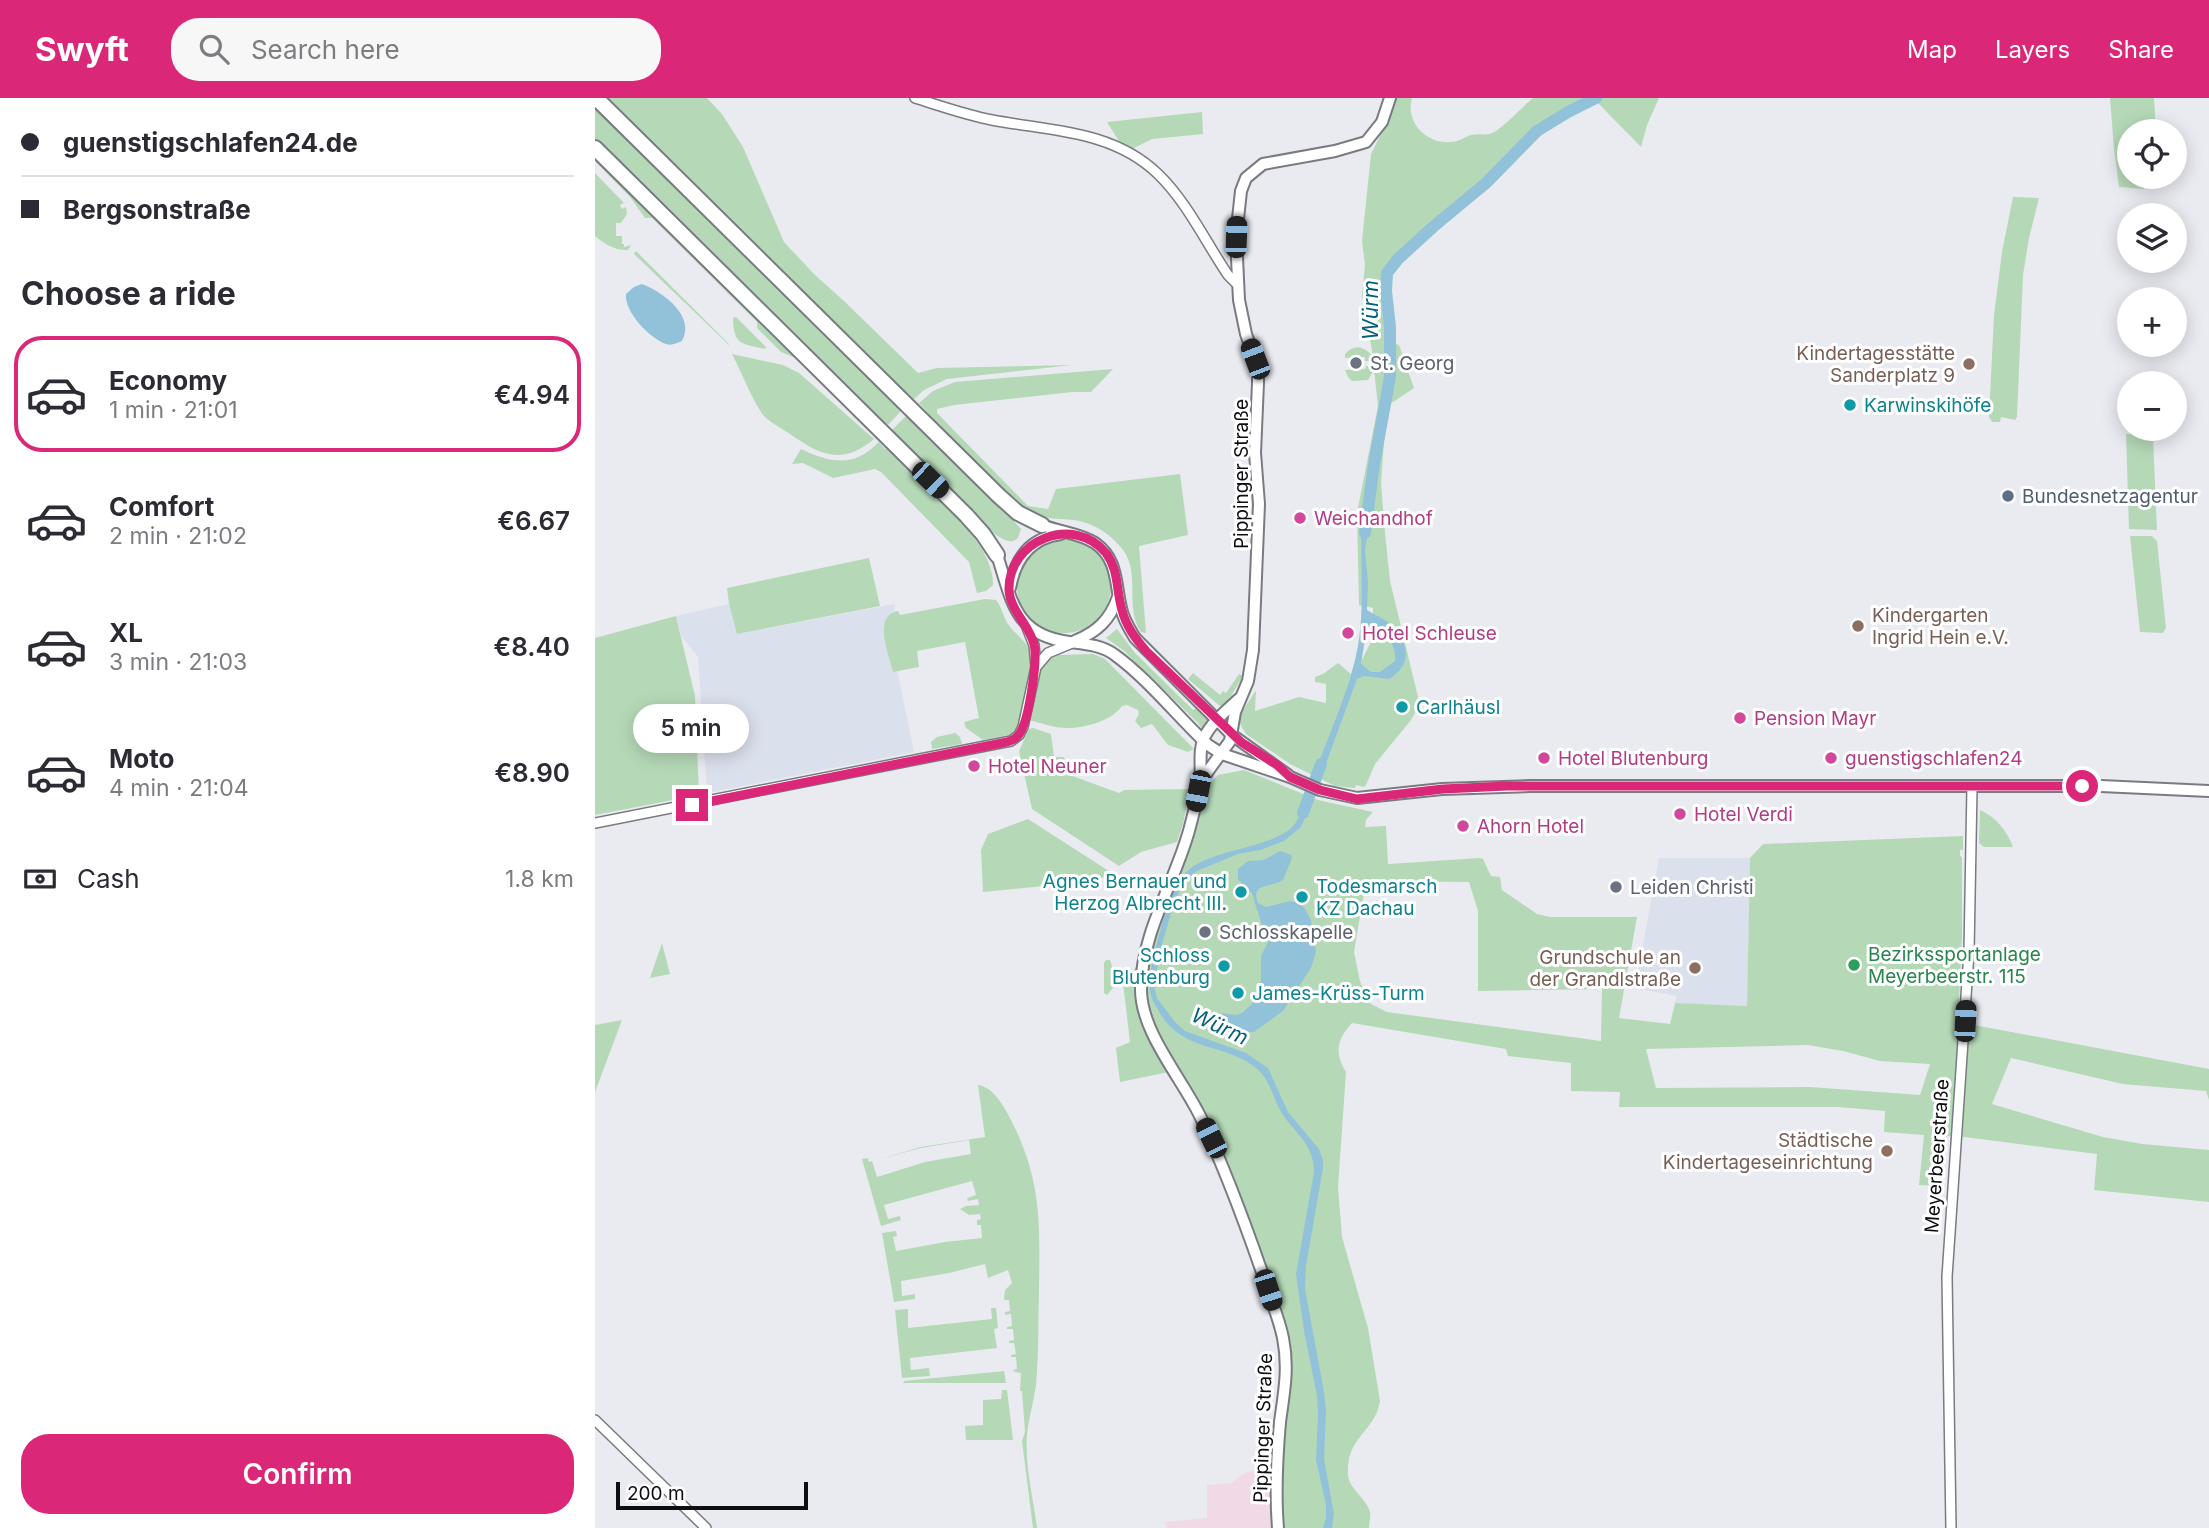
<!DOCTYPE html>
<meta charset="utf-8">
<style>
:root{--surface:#fff;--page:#f7f7f7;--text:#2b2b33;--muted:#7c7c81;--line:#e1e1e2;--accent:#db2777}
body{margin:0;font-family:Inter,sans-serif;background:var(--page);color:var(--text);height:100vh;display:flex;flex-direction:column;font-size:26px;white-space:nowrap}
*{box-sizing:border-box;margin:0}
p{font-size:23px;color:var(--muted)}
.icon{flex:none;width:38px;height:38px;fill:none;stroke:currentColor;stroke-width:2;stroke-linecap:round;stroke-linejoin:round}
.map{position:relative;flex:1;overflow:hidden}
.details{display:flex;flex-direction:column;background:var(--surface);width:595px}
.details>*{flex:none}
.top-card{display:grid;align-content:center;height:154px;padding:0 21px;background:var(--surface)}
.buttons{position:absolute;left:1522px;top:21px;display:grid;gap:14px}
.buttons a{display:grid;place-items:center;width:70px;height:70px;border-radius:50%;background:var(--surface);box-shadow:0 4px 18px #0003;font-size:35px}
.scale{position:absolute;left:21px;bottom:18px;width:192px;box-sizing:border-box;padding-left:7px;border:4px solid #0e0e10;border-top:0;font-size:19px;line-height:24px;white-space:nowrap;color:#0e0e10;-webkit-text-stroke:5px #fff;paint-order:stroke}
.end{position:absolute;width:32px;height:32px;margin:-16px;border:9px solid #db2777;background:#fff;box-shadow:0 0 0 4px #fff}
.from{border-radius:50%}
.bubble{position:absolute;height:49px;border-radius:24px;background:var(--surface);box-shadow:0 4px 18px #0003;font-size:23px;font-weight:600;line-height:49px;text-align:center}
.car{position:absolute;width:21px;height:42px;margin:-21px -10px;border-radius:9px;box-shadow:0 0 5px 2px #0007;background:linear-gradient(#222 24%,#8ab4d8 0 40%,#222 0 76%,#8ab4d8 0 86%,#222 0)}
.top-card b{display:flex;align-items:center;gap:24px;height:66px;font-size:26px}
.top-card b+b{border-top:2px solid var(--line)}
.top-card i{width:18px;height:18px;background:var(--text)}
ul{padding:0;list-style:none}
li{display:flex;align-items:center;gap:21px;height:116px;margin:0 14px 10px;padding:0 7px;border:4px solid transparent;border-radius:28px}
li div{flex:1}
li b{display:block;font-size:26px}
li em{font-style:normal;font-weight:600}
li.active{border-color:var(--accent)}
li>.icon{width:63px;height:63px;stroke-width:1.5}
h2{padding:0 21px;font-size:32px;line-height:84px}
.pay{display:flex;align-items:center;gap:18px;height:77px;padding:0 21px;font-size:26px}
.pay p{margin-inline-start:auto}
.primary-button{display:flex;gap:14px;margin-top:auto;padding:14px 21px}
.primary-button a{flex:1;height:80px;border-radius:28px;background:var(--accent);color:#fff;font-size:28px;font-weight:600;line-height:80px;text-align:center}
header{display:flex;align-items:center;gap:42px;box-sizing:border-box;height:98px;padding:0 35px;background:var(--accent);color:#fff}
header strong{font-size:33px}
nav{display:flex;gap:38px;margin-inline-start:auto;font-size:24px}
.search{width:490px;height:63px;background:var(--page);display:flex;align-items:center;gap:18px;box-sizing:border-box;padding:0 24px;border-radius:28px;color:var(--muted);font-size:26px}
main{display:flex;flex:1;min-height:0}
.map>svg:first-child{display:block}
.commercial{fill:#f1dae6}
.built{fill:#dbe0ed}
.green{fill:#b5d9b7;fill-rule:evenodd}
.water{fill:#92c2d9;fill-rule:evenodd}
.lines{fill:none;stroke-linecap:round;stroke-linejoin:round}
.stream{stroke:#92c2d9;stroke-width:2}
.river{stroke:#92c2d9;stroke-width:12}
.minor-casing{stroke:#797b81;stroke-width:12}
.major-casing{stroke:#797b81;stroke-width:14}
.highway-casing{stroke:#797b81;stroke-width:18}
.minor{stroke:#fff;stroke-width:9}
.major{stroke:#fff;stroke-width:10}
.highway{stroke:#fff;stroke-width:14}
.route{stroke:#db2777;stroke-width:9}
.worship-dot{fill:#6b7280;stroke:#fff;stroke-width:2.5}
.education-dot{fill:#8d6e63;stroke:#fff;stroke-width:2.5}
.culture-dot{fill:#0f9aa8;stroke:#fff;stroke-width:2.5}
.service-dot{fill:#5c6f8a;stroke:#fff;stroke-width:2.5}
.hotel-dot{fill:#d1479c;stroke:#fff;stroke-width:2.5}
.leisure-dot{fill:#2e9e5b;stroke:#fff;stroke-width:2.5}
.labels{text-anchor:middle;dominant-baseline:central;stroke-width:6;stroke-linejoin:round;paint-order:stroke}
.education-label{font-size:19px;fill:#785e54;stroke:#fff;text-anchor:end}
.worship-label{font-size:19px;fill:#5b616d;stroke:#fff;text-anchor:start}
.culture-label{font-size:19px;fill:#0d838f;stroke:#fff;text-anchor:start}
.street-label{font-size:19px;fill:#0e0e10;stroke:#fff}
.service-label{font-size:19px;fill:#4e5e75;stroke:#fff;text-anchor:start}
.hotel-label{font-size:19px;fill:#b23c85;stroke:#fff;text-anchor:start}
.leisure-label{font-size:19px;fill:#27864d;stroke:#fff;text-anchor:start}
.water-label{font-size:21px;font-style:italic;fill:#005f7f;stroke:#fff}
</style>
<header>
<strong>Swyft</strong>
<div class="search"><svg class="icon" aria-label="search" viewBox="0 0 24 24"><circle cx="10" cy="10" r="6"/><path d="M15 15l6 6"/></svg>Search here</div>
<nav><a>Map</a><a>Layers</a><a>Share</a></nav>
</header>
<main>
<section class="details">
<div class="top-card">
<b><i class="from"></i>guenstigschlafen24.de</b>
<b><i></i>Bergsonstraße</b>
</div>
<h2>Choose a ride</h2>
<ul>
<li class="active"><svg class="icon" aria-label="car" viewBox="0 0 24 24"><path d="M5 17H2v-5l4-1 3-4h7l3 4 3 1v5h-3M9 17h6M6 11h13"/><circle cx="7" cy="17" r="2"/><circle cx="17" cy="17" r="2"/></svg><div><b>Economy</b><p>1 min · 21:01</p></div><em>€4.94</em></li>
<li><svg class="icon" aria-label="car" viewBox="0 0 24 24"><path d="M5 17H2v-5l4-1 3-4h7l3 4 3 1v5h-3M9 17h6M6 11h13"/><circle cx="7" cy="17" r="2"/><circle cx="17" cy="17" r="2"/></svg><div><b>Comfort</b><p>2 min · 21:02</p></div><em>€6.67</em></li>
<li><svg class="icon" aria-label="car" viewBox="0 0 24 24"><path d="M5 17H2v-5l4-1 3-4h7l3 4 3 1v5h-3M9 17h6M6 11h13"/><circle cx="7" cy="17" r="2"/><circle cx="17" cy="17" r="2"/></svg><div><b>XL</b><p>3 min · 21:03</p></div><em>€8.40</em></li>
<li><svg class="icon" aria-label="car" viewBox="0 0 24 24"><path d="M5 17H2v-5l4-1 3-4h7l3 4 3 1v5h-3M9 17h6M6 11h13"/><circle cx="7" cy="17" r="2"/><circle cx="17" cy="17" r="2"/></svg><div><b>Moto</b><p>4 min · 21:04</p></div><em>€8.90</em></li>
</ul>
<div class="pay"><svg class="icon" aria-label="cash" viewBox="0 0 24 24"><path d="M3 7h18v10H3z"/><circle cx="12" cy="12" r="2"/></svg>Cash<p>1.8 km</p></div>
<div class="primary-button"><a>Confirm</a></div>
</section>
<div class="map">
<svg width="1614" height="1430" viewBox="0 0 1614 1430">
<rect width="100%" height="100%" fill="#e9ebf1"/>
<!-- commercial -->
<polygon class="commercial" points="687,1371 687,1430 572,1430 569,1424 612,1420 612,1387 636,1385 651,1374"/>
<!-- built -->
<g class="built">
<polygon points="134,506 142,536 299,506 300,513 288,529 303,576 319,654 112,695 103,559 87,539 81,518"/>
<polygon points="1064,760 1155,760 1152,909 1080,905 1082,898 1040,890"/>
</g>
<!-- green -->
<g class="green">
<polygon points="10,0 112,0 127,16 148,49 189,144 219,176 250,204 323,275 342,270 477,267 352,281 329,292 319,301 277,263"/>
<path d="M800,0H817C810,24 831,46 856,44C864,44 869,39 876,37C883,35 891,38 897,35C906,32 929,7 938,0H1064L1052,27L1046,49L1000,2L975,13L941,34L902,75L843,129L804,160L790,193L799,245L804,247L819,290L795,306L790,330L786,385L790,435L795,483L823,599L820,615L816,622L780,666L771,687L769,689L761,687L760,690L740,688L695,666L651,636L645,626L644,619L661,592L660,613L704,599L731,605V586L720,584V579L728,576L743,565L756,576L751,593L778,540V510L764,507L762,415L783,308L779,272L773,282L757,283L753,279L750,272L770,271L771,268H776V263H770V259L750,260V256C760,245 769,249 778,258L767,198L770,167L767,143L776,56L789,30Z"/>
<polygon points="1515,0 1559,0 1561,33 1535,33 1535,79 1551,79 1549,91 1524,89 1519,51"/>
<polygon points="0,4 308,311 290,330 0,43"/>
<polygon points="607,14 608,36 557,41 537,51 525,45 512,24"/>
<polygon points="0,57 203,258 203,261 186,254 162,230 162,224 57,120 50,120 35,99 0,63"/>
<path d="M0,75L29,105L25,107L27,111L31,109L32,116L26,125H21V138H27V146H29V149L36,147L33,152C21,153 9,146 0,138Z"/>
<polygon points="1418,99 1444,100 1434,140 1428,177 1422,319 1420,322 1406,319 1405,324 1397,324 1394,319 1399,217 1407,154"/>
<polygon points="41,153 134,246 134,247 39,156"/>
<path d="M141,219L171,249L170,251C146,245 139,248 138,220Z"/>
<path d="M137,256L188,267L204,275L279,341C246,369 223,356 192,334C183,328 172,323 166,314C155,297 147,275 137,256Z"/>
<path d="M518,271L496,294H478L359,307L342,311V315L433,408L453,411L461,391L585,376L593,437L544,448L551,535L546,534C529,509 546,476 528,452C516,436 497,424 478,422C463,420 450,422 436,415C426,410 418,401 410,394C380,367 352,336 324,305L338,293L360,284Z"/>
<path d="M313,316L414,415L413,417L426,431L423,440C419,443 418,444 413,443C389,437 316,355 295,334Z"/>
<polygon points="1531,336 1553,336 1558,339 1562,432 1534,431"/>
<path d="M284,344L290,351H294C324,382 400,442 398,487L391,493L382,495L374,464L286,374L280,371L238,380L208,365L197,366L206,351C236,365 259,370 284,344Z"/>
<polygon points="1535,438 1557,438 1562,443 1571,530 1568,535 1545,534"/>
<circle cx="469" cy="488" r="47"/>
<polygon points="274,460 285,508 142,536 134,506 132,490"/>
<path d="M390,501L401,502C407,509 408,519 413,526C420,536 430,542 435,552C443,569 428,614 421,633L418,636L388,642L371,630L369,624L384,620L370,544L322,553L324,569L298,574C294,556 277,518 303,513L305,517Z"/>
<polygon points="81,518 100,598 104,697 0,717 0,540"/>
<polygon points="522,531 540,555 598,612 601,610 615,623 607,631 603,625 528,552 511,540"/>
<path d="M464,557L498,556L510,561L599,651L593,654L573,647L557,626L546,630L540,623L544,616L543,612L532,607L527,608C517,623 489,630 472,630C459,630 446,625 434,622C438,599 437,565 464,557Z"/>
<polygon points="598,575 625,597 628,593 631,595 644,576 648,578 632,605 625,608 593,581"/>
<polygon points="438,630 456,636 459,659 469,659 472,676 524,695 529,692 595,691 588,726 582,744 546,754 524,768 437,711 424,653 434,631"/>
<polygon points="360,635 365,639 367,646 337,651 336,644 342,639"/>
<path d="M649,672L723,702L778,714L771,722L770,729L791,728L793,766L885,760L888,761L896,778L905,779L907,792L942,816L955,819H1042L1024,920L1075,926L1080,905L1152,908L1155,760L1168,746L1368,738V752H1365V758L1367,759V840L1363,924L1614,971V1002L1611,993L1528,986L1416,960L1397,1006L1508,1039L1547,1046L1614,1052V1104L1499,1092L1502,1056L1362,1038H1352V1046L1349,1052L1347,1088L1324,1087L1329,1037L1289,1034L1290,1013L1243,1009H1024L1025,994L976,993V965L913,958L911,951L757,925C742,941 739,955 751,974L743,1089L747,1139L773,1230L785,1303C780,1334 751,1339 753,1376C753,1390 771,1400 775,1414C776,1418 774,1425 774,1430H687V1339L695,1281L696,1245L642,1094L602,1001L558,927L550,895L553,861L561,832L592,757L611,690L623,677ZM771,783L874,784L883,813V893L1007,891L1006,943L792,914L776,906L771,899L765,883L759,854ZM1213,947L1248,953L1285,963L1335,966L1325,997L1215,989L1061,990L1051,951Z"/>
<path d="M1385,712C1401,719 1412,733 1418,749H1389L1384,745Z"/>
<polygon points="433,721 517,775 500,783 388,794 386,752 393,736"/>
<polygon points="67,845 75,876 55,880"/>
<polygon points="511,862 515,862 522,885 512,897 509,895 509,865"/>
<polygon points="542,868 541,897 546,922 574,974 525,984 521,950 535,944 528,885"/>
<polygon points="27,922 0,994 0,927"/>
<path d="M383,987C398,989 409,1008 415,1020C447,1082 445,1125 444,1191C443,1223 444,1256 441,1287C439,1302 435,1315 433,1329C428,1361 438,1398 442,1430H438L427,1343L430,1334L427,1293H425L426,1275L420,1274L418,1272L422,1271L421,1259H416V1257L421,1256L419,1245H414V1243L419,1242L418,1231H412V1229L417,1228L416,1216L410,1217V1214L415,1213L414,1202H409L410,1192L417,1185L413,1172L393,1180L390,1166L354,1175L306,1183L307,1198L320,1196V1201L299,1204L287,1135L301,1133L302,1138L298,1139L301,1153L350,1144L387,1140L386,1127H382V1122L386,1121L385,1116L374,1117L365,1111L371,1108L384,1107L383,1101L373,1103L372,1100L381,1097L377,1083L289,1107L293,1121L305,1118L306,1122L286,1128L267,1061L273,1060L274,1064L277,1063L282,1079L330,1064L376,1056L374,1042L326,1050L285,1061L326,1049L390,1039Z"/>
<polygon points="396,1210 401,1210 403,1230 399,1231 402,1250 315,1260 316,1272 334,1270 335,1278 307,1280 300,1212 313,1211 313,1230 397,1221"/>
<polygon points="409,1273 411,1285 308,1285 309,1283"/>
<polygon points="407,1292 412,1292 418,1342 371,1342 370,1328 388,1327 388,1302 406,1301"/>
</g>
<!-- water -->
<g class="water">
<path d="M47,186C68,194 101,218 87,243C81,245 77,248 71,246C54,240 29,213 31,196L39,189Z"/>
<path d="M767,419L775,420L770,452L773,484L772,512C780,517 794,523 800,530C815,550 816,567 794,581L769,578L762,581L725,682L718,679C732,642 749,604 759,566C772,518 764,468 767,419ZM772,528C788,533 802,544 800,563L785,574H776L766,566Z"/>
<path d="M712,699L718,701L706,729L689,743L665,752L643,756L602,773L592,781L585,791L575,819L566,850L559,888L562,900L580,924L590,933L651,955L673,970L693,1014L724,1051L728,1062V1070L711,1168L710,1191L729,1294L731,1314L729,1361L739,1416L737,1430H728L731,1420V1407L721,1362L723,1317L722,1298L709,1233L701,1176L719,1074C719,1049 704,1038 690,1020C678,1004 677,983 661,970C630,945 589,954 566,917C562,909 556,902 555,893C553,876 561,847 566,830C570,815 575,794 585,781C607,750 666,754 695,731C704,724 708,709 712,699Z"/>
<path d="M685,753L696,757L697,760L688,782C677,790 655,784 663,805L671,809L695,803L700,804L709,809L716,822L720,843L721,854L716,870L688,913L659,934H633L619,927V920L625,915L641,917L647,915L658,905L666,883V858L675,840C673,834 668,830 666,824C663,814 660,806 657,795L646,788V784L643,782V771L653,763L669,762Z"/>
</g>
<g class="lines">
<!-- stream -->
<polyline class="stream" points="628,938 631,933"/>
<!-- river -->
<g class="river">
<polyline points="770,435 779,366 795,279 795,229 791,193 792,175 803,161 838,129 891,85 942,33 973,14 1001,0"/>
<polyline points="708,715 726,666"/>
</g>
<defs>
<g id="minor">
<path d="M320,0C346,8 371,17 397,22C455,33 518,32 563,76C592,104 610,143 633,177L643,187"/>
<polyline points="431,527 439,547 441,569"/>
<polyline points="0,725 416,643 424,637 428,629 441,569 453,555 477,545"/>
<polyline points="0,1322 111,1430"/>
<polyline points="1356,1430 1352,1179 1374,854 1377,689"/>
</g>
<g id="major">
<path d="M447,427C464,434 484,435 500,445C523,461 520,485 526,510C528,521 534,530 540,540L637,637L693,677"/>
<path d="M402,457C417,502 419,537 474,544C490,546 507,547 520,557C553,581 583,619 613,647L627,656L695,679L725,692L762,700L847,691L935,688H1506L1614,693"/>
<path d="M415,490C420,461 435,440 466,436"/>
<path d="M480,543C502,534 515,522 523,499"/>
<path d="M644,601C632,612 615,626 609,640C603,653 607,669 605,682C603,698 599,714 595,729C581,783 547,832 546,890C545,933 586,979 605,1018C630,1070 650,1125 669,1180C675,1200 684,1220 688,1240C694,1270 689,1295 685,1324C682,1359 680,1395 683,1430"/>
<polyline points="605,684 635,643 640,614 653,583 658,552 664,406 660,355 663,285 663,270 651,236 644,202 641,139 646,93 651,80 668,66 740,53 771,44 787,24 795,0"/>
</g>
<g id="highway">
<polyline points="1,0 404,398 423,415 447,427"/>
<polyline points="0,50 371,417 388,436 402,457"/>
</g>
</defs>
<!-- minor casing -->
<use href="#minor" class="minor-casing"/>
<!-- major casing -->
<use href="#major" class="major-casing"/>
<!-- highway casing -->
<use href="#highway" class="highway-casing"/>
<!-- minor -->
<use href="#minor" class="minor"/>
<!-- major -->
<use href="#major" class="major"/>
<!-- highway -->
<use href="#highway" class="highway"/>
</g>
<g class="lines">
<!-- route -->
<path class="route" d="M97,707L407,645C414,644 421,642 425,635C434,621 443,562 439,546C434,527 415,512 414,492C413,442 479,416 511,455C524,472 521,492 527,512C531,528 540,540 551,553L646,644L682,667L695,679L725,692L762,701L848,691L912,688H1487"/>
</g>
<!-- markers -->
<g class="worship-dot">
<circle cx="761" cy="265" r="7"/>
<circle cx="1021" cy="789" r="7"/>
<circle cx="610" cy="834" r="7"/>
</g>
<g class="education-dot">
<circle cx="1374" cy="266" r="7"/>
<circle cx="1263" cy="528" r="7"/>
<circle cx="1100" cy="870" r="7"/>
<circle cx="1292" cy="1053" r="7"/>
</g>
<g class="culture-dot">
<circle cx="1255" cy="307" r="7"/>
<circle cx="807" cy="609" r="7"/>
<circle cx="646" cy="794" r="7"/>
<circle cx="707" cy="799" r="7"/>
<circle cx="629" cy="868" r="7"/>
<circle cx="643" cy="895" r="7"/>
</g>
<circle class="service-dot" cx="1413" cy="398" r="7"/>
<g class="hotel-dot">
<circle cx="705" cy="420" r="7"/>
<circle cx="753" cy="535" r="7"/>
<circle cx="1145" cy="620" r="7"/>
<circle cx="949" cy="660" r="7"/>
<circle cx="1236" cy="660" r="7"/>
<circle cx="379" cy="668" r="7"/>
<circle cx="1085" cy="716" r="7"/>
<circle cx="868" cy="728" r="7"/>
</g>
<circle class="leisure-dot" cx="1259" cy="867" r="7"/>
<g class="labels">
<!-- education labels -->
<g class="education-label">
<text x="1360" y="255">Kindertagesstätte<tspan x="1360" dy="22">Sanderplatz 9</tspan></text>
<text x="1277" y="517" text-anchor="start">Kindergarten<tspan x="1277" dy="22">Ingrid Hein e.V.</tspan></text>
<text x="1086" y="859">Grundschule an<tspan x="1086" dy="22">der Grandlstraße</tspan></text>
<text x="1278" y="1042">Städtische<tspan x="1278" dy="22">Kindertageseinrichtung</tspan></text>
</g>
<!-- worship labels -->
<g class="worship-label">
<text x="775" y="265">St. Georg</text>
<text x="1035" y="789">Leiden Christi</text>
<text x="624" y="834">Schlosskapelle</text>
</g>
<!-- culture labels -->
<g class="culture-label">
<text x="1269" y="307">Karwinskihöfe</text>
<text x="821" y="609">Carlhäusl</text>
<text x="632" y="783" text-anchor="end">Agnes Bernauer und<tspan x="632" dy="22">Herzog Albrecht III.</tspan></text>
<text x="721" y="788">Todesmarsch<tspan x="721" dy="22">KZ Dachau</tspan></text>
<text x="615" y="857" text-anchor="end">Schloss<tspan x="615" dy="22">Blutenburg</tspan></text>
<text x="657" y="895">James-Krüss-Turm</text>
</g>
<!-- street labels -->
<g class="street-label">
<text transform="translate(646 376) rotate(-90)">Pippinger Straße</text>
<text transform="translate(1342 1058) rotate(-86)">Meyerbeerstraße</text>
<text transform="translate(668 1330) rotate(-88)">Pippinger Straße</text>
</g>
<!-- service labels -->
<g class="service-label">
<text x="1427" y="398">Bundesnetzagentur</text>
</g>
<!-- hotel labels -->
<g class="hotel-label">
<text x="719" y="420">Weichandhof</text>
<text x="767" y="535">Hotel Schleuse</text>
<text x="1159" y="620">Pension Mayr</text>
<text x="963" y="660">Hotel Blutenburg</text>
<text x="1250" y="660">guenstigschlafen24</text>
<text x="393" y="668">Hotel Neuner</text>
<text x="1099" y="716">Hotel Verdi</text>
<text x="882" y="728">Ahorn Hotel</text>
</g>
<!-- leisure labels -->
<g class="leisure-label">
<text x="1273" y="856">Bezirkssportanlage<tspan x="1273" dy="22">Meyerbeerstr. 115</tspan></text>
</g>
<!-- water labels -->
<g class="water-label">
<text transform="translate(775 212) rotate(-90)">Würm</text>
<text transform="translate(625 928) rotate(25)">Würm</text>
</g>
</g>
</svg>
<div class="buttons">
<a><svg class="icon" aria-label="locate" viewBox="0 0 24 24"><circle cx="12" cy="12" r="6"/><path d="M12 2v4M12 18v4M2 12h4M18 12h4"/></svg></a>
<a><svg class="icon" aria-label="layers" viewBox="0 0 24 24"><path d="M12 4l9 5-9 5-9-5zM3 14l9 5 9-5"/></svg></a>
<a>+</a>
<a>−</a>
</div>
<div class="scale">200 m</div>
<i class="end from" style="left:1487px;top:688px"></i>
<i class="end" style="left:97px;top:707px"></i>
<div class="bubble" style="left:38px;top:606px;width:116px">5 min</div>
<i class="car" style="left:641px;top:139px;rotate:2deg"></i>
<i class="car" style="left:660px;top:261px;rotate:339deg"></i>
<i class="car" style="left:335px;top:382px;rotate:134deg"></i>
<i class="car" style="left:603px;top:693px;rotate:191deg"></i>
<i class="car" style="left:1370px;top:923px;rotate:3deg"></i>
<i class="car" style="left:616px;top:1040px;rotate:334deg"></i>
<i class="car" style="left:673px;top:1192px;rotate:162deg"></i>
</div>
</main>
